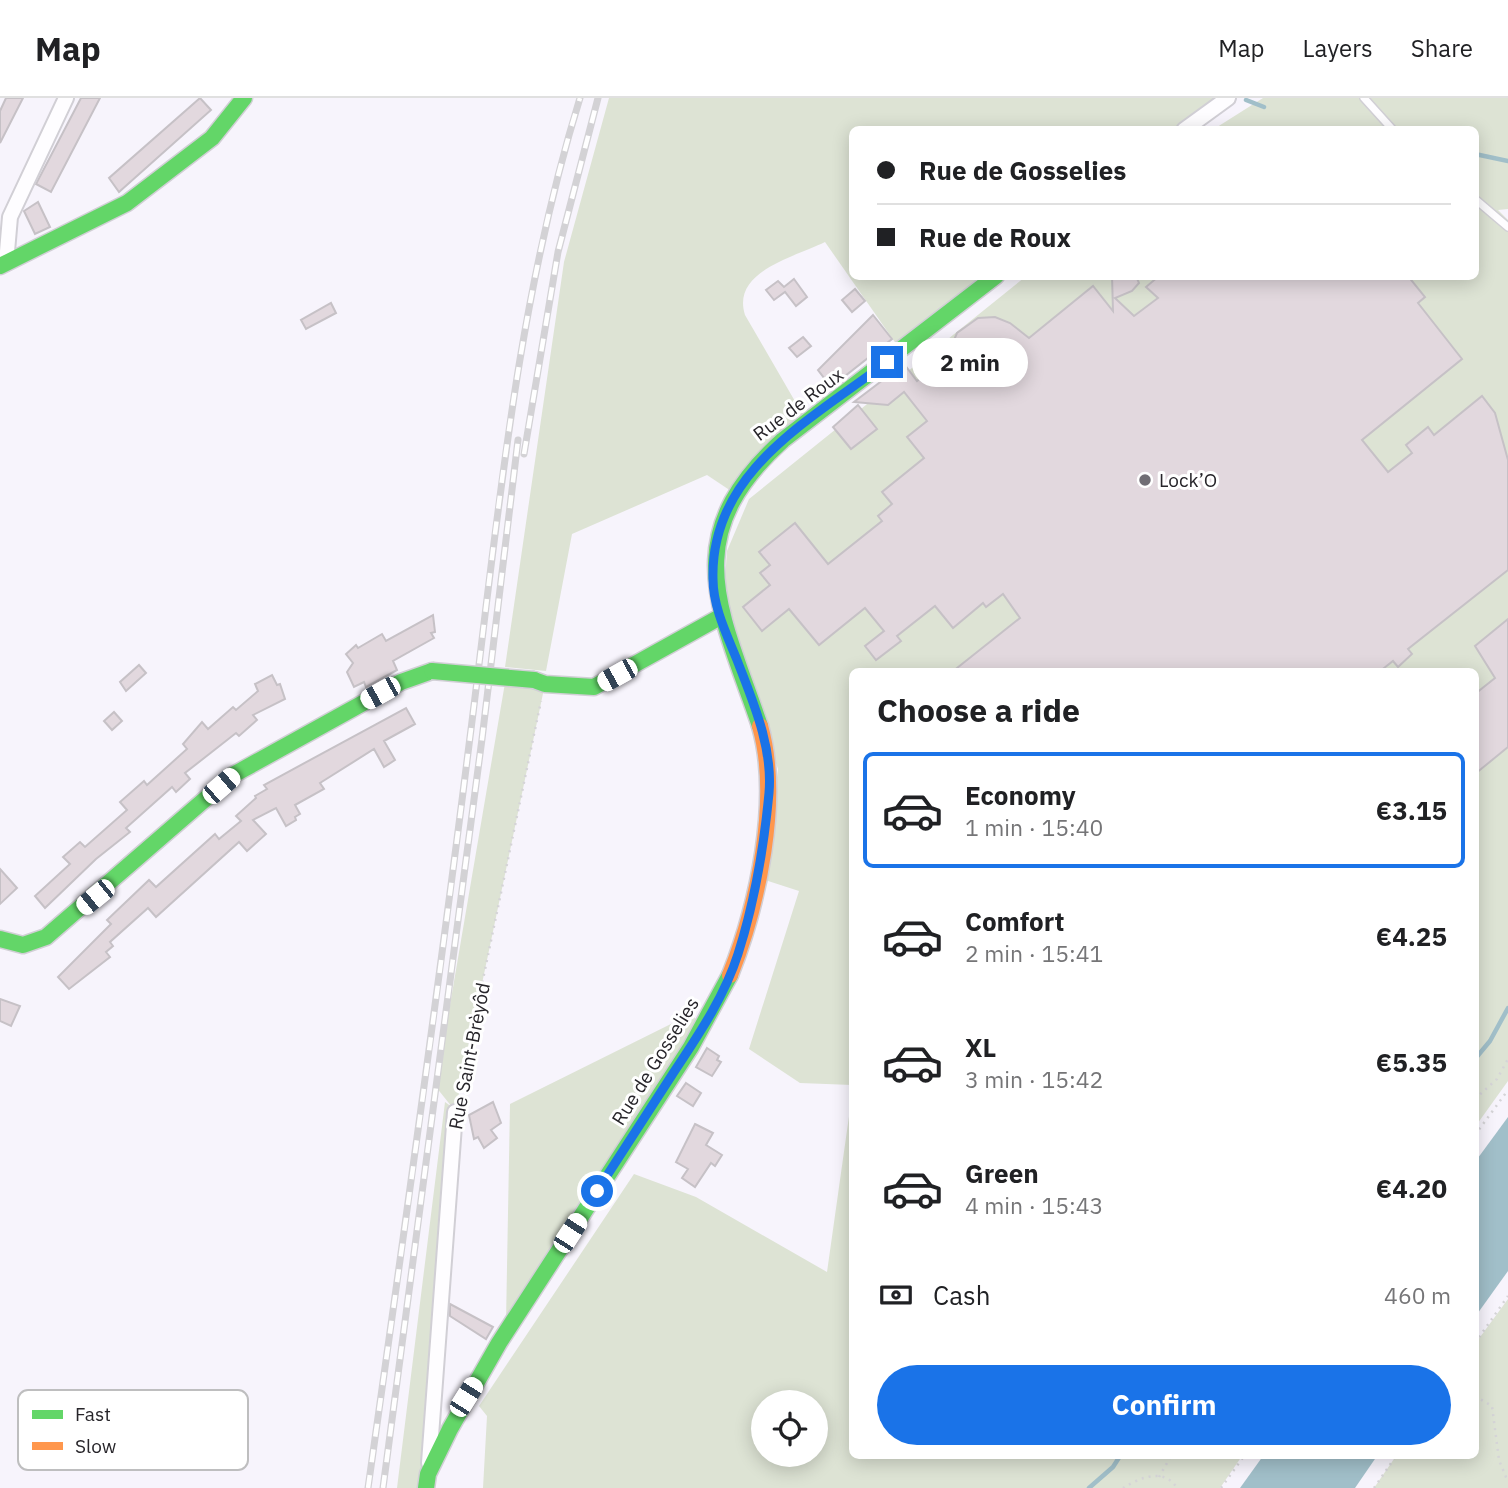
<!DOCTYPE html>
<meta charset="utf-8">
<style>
:root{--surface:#fff;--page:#f2f2f2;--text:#202124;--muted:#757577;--line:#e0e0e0;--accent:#1a73e8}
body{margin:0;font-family:"IBM Plex Sans",sans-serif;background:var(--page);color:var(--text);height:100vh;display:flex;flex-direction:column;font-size:26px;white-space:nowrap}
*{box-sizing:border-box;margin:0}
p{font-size:23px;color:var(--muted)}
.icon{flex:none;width:38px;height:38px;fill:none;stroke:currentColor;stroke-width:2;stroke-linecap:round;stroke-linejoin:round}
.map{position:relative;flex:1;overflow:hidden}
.drawer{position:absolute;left:849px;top:570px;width:630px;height:791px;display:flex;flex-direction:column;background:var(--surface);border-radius:10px;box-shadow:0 4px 18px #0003}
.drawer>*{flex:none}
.banner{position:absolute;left:849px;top:28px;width:630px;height:154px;border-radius:10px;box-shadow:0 4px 18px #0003;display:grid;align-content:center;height:154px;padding:0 28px;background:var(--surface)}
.fabs{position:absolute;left:751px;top:1292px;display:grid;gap:14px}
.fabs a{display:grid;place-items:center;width:77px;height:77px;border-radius:50%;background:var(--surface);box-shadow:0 4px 18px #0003;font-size:35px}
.end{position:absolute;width:32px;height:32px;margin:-16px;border:9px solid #1a73e8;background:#fff;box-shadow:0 0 0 4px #fff}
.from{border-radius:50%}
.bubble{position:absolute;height:49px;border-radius:24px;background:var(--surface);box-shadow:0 4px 18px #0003;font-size:23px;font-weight:700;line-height:49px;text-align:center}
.car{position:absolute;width:21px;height:42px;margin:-21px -10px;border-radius:9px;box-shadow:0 0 5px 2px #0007;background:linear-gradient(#fff 24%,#345 0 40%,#fff 0 76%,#345 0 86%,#fff 0)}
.banner b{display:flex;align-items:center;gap:24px;height:66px;font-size:26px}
.banner b+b{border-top:2px solid var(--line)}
.banner i{width:18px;height:18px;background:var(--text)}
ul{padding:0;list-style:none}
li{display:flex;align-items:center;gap:21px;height:116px;margin:0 14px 10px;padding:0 14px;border:4px solid transparent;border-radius:10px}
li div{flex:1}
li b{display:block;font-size:26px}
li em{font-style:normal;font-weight:700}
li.current{border-color:var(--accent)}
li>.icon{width:63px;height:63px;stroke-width:1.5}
h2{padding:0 28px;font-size:32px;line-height:84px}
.pay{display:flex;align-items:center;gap:18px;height:77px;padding:0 28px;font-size:26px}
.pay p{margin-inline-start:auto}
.cta{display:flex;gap:14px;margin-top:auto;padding:14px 28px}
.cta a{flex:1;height:80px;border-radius:42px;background:var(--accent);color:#fff;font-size:28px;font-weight:700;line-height:80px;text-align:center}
header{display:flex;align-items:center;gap:42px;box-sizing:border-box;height:98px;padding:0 35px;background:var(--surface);border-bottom:2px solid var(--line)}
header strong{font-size:33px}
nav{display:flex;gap:38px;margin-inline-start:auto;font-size:24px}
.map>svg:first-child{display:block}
.green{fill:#dde3d4;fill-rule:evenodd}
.water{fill:#a1bfc9}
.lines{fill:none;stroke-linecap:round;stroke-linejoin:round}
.stream{stroke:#a1bfc9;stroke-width:4.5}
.building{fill:#e2d8de;stroke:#c6c1c6;stroke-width:2}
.lane-casing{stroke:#d1cfd5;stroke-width:10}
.street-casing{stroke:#d1cfd5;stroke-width:18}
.fast-casing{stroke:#d1cfd5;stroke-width:19}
.slow-casing{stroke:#d1cfd5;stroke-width:19}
.path{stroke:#d5d4d7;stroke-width:2.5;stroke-dasharray:2 5;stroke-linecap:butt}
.lane{stroke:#fefdff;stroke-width:7}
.street{stroke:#fefdff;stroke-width:14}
.fast{stroke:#63d668;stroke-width:16}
.slow{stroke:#ff974d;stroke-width:16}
.rail-casing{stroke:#d3d2d5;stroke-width:7}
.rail{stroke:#fff;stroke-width:4.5;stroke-dasharray:13;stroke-linecap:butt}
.fast-bridge-casing{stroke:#d1cfd5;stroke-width:19;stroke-linecap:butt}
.fast-bridge{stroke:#63d668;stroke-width:16}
.route{stroke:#1a73e8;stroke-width:9}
.poi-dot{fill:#706d74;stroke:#fff;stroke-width:2.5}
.labels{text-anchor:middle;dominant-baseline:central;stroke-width:6;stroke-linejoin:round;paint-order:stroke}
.street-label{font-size:19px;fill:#27252a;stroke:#fff}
.poi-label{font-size:19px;fill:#27252a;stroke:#fff;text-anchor:start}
.key{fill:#fff;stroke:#bebebf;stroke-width:2}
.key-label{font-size:19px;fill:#27252a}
</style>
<header>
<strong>Map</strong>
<nav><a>Map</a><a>Layers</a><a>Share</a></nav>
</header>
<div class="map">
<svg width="1508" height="1390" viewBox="0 0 1508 1390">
<rect width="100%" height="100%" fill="#f7f4fc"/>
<!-- green -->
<g class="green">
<path d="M609,0H1227L1180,31L852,32V178L980,179L899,250L825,144C795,159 731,173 745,217L807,324L731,393L707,377L572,436L546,573L505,569L564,164Z"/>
<polygon points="1263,0 1508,0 1508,111 1498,112 1508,122 1508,983 1475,1029 1475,574 852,574 852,987 800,985 749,951 799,793 765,782 778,671 723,510 727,453 749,401 1025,179 1475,178 1475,32 1214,31"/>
<polygon points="506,579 545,586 455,1014 419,1390 397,1390 445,1004 452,1009 436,989"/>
<polygon points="691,916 704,929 506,1224 510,1006"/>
<path d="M852,997V1358H1242L1220,1390H483L487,1318L479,1308L634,1076L696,1099L827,1174ZM763,1304H816V1356H763Z"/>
<polygon points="1508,1201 1508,1390 1374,1390 1396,1358 1475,1358 1475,1246"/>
</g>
<!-- water -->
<g class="water">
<polygon points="1508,1019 1508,1173 1475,1219 1475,1064"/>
<polygon points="1263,1358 1377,1358 1355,1390 1240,1390"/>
</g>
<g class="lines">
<!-- stream -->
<g class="stream">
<polyline points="1246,2 1264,9"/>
<polyline points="1475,56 1508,63"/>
<polyline points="1475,961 1490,943 1508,910"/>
<polyline points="1089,1390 1113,1369 1120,1358"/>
</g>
</g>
<!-- building -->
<g class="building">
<polygon points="6,0 23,0 0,45 0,13"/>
<polygon points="81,0 100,0 51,94 36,86"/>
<polygon points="200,0 211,12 119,94 109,80"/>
<polygon points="38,104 50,129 35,136 24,113"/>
<polygon points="1112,178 1136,178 1139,185 1132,193 1115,200 1134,218 1158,200 1146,189 1159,178 1408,178 1425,199 1418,205 1462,261 1362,342 1388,374 1412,355 1406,347 1428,329 1434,337 1482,298 1495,315 1508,362 1508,472 1408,551 1412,556 1398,569 1393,563 1379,574 952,574 1020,520 1003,496 986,509 983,505 953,530 935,508 897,538 901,543 876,562 865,548 884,533 865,510 819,547 789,511 762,533 743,509 770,487 760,475 770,467 759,454 795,425 828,466 882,423 878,418 892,406 882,394 924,360 907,339 927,323 904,294 888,307 854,304 904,266 917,283 947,259 957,235 978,220 995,219 1010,225 1029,240 1093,188 1113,213"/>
<polygon points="794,181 807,199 796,208 785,194 774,202 766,192 778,183 784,189"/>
<polygon points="855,191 865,203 852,214 842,202"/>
<polygon points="331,205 336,215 306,231 301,222"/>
<polygon points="873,217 892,241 831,289 818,272"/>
<polygon points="803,239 811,248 797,259 789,250"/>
<polygon points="858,307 877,331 851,351 833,329"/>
<polygon points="433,517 435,534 431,535 434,540 393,563 397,572 366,589 364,584 354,589 347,574 353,565 346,556 356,547 358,550 382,536 386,543"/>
<polygon points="1508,521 1508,649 1475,676 1475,596 1495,580 1475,548"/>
<polygon points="139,567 146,575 126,593 120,584"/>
<polygon points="272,577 277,587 280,586 285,601 253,617 257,622 239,638 236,635 185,675 190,681 176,694 172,689 126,730 130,734 96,761 45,810 35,798 70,766 63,759 80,744 85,749 127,712 120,704 144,683 147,687 187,651 183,646 202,624 208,631 233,609 236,612 258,593 255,586"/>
<polygon points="406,610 415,626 384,643 395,662 384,669 374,651 320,685 324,691 295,707 300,716 295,719 296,722 286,728 276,710 253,722 266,736 247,753 239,744 156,819 148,810 110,844 113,848 106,854 110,859 69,891 58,879 111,826 107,822 149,782 156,789 215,736 219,741 241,723 236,718 256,700 255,698 267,691 264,687"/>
<polygon points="114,614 122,623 112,632 104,623"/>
<polygon points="0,771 17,790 0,806"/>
<polygon points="0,901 20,908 11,928 0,923"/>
<polygon points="707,950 719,958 717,962 721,964 712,978 696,969"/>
<polygon points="686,985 701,995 693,1008 677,998"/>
<polygon points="493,1004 501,1025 491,1032 497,1040 484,1050 478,1039 474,1041 469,1017"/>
<polygon points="695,1026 713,1035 706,1047 722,1057 715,1068 711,1065 695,1089 682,1080 688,1071 676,1064"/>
<polygon points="450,1206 493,1229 486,1241 450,1218"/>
</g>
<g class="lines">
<defs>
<g id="lane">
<polyline points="1364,0 1393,32"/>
<polyline points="1475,101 1508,129"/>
</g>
<g id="street">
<polyline points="1184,32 1228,0"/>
<polyline points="6,165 10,119 66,0"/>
<polyline points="429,1365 455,1014"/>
</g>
<g id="fast">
<polyline points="0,168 127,105 212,40 244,0"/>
<polyline points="534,582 545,586 594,589 720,519"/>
<path d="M760,628C721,513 675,439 783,342L996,178"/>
<polyline points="0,841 23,847 46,839 233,677 401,584 432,573"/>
<polyline points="426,1390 428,1376 450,1331 499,1245 691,949 730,877"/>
</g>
<path id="slow" d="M730,877C758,807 781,701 760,628"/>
</defs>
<!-- lane casing -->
<use href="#lane" class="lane-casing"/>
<!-- street casing -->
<use href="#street" class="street-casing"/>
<!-- fast casing -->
<use href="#fast" class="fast-casing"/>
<!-- slow casing -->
<use href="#slow" class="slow-casing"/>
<!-- path -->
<g class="path">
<polyline points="458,1001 541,603"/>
<polyline points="1475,1001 1497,981 1508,961"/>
<polyline points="1475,1037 1508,992"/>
<polyline points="1475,1245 1508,1198"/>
<polyline points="1475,1298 1492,1308 1499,1362 1508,1384"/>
<polyline points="1159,1379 1171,1358"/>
<path d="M1123,1390C1139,1380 1164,1369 1177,1390"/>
<polyline points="1221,1390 1244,1358"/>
<polyline points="1374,1390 1396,1358"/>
</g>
<!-- lane -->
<use href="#lane" class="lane"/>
<!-- street -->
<use href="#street" class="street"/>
<!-- fast -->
<use href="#fast" class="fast"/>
<!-- slow -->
<use href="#slow" class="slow"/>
<defs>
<g id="rail">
<polyline points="524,356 558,154 598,0"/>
<path d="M368,1390C403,1143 438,895 469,647C497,430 515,210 580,0"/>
<polyline points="383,1390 482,641 518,342"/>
</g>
</defs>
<!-- rail casing -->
<use href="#rail" class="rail-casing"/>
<!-- rail -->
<use href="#rail" class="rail"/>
<defs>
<polyline id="fast-bridge" points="432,573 534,582"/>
</defs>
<!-- fast-bridge casing -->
<use href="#fast-bridge" class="fast-bridge-casing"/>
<!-- fast-bridge -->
<use href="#fast-bridge" class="fast-bridge"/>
</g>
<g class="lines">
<!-- route -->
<path class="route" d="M597,1093C622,1054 647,1016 672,977C697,939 724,900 738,856C754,806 764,748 769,695C773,649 753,604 737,562C727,537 713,509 713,481C710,373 812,321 887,264"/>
</g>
<!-- markers -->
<circle class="poi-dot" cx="1145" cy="382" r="7"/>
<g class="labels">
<!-- street labels -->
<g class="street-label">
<text transform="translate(798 306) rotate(-37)">Rue de Roux</text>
<text transform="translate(469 958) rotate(-79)">Rue Saint-Brèyôd</text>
<text transform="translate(655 963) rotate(-58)">Rue de Gosselies</text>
</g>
<!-- poi labels -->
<g class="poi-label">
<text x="1159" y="382">Lock’O</text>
</g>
</g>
<!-- legend -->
<rect x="18" y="1292" width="230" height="80" rx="10" class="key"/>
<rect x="32" y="1312" width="31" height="9" fill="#63d668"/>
<rect x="32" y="1344" width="31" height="8" fill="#ff974d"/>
<g class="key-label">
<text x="75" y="1323">Fast</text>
<text x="75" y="1355">Slow</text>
</g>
</svg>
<div class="fabs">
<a><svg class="icon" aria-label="locate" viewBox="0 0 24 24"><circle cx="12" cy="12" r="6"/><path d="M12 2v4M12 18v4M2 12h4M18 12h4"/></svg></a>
</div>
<i class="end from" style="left:597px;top:1093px"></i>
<i class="end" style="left:887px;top:264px"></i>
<div class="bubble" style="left:912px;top:240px;width:116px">2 min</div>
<i class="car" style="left:617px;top:577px;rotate:241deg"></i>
<i class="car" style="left:380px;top:595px;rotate:241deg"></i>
<i class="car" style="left:221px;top:688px;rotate:49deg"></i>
<i class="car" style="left:95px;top:799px;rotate:231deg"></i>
<i class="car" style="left:570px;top:1135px;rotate:33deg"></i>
<i class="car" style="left:466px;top:1299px;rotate:32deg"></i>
<div class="banner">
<b><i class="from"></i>Rue de Gosselies</b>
<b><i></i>Rue de Roux</b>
</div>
<section class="drawer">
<h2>Choose a ride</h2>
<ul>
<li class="current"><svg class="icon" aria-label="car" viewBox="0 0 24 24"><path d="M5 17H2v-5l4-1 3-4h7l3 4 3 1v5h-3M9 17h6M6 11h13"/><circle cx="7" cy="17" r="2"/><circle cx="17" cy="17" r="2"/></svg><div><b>Economy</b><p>1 min · 15:40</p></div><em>€3.15</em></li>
<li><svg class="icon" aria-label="car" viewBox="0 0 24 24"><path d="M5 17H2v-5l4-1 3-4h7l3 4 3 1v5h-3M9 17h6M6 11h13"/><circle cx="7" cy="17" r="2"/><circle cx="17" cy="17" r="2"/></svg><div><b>Comfort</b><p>2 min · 15:41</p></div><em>€4.25</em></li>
<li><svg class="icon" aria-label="car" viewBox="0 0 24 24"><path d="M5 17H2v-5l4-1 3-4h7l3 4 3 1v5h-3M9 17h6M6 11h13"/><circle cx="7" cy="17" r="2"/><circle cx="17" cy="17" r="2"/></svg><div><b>XL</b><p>3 min · 15:42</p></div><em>€5.35</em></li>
<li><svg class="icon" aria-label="car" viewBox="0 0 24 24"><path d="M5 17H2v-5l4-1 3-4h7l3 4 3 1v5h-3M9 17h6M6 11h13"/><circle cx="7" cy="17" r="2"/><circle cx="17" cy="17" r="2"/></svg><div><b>Green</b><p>4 min · 15:43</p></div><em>€4.20</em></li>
</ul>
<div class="pay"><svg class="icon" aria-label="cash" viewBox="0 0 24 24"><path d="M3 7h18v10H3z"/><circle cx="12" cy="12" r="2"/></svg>Cash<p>460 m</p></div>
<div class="cta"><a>Confirm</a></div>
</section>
</div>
